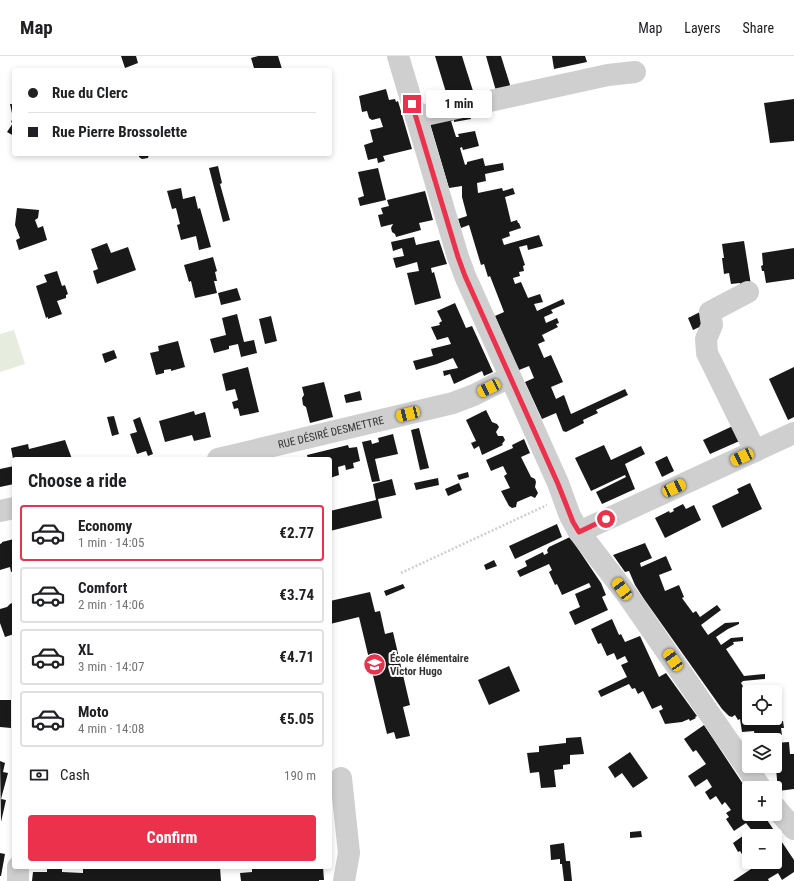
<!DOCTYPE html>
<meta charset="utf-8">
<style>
:root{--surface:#fff;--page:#f6f6f6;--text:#202124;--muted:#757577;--line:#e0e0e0;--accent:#ec314c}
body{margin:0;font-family:"Roboto Condensed",sans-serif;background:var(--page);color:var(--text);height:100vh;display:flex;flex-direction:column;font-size:15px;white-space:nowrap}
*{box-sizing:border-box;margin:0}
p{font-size:13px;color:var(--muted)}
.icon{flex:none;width:22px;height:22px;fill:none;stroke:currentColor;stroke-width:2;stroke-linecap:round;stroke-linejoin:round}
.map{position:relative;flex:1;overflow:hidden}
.panel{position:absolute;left:12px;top:401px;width:320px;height:412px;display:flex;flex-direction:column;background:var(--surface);border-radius:4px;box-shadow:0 2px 6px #0003}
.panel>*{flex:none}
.top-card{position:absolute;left:12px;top:12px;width:320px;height:88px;border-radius:4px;box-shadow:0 2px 6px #0003;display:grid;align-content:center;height:88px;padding:0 16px;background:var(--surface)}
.buttons{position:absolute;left:742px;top:629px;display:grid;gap:8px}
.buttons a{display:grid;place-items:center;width:40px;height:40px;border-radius:4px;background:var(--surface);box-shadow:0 2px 6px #0003;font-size:20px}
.end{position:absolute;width:18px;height:18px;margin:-9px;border:5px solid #ec314c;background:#fff;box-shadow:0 0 0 2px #fff}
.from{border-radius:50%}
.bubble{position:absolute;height:28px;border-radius:4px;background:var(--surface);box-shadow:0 2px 6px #0003;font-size:13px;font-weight:700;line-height:28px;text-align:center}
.car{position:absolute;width:12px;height:24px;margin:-12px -6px;border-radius:5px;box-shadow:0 0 3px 1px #0007;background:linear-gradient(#f5c518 24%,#345 0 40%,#f5c518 0 76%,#345 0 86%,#f5c518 0)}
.top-card b{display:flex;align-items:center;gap:14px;height:38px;font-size:15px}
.top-card b+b{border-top:1px solid var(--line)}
.top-card i{width:10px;height:10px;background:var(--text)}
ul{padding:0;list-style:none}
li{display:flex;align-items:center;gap:12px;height:56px;margin:0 8px 6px;padding:0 8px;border:2px solid var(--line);border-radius:4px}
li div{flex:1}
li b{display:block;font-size:15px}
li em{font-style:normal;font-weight:700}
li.on{border-color:var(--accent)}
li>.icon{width:36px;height:36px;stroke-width:1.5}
h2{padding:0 16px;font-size:18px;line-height:48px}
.pay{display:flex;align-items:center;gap:10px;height:44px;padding:0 16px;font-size:15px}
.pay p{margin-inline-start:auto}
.primary-button{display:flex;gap:8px;margin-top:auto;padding:8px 16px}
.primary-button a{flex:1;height:46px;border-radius:4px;background:var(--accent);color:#fff;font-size:16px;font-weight:700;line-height:46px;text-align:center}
header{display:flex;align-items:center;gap:24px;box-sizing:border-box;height:56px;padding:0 20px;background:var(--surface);border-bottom:1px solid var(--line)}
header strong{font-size:19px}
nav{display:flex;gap:22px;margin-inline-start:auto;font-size:14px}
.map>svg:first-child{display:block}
.green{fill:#e6ecde}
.building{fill:#191919}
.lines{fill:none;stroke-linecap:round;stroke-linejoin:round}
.path{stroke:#cfcfcf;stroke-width:2.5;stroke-dasharray:2 2;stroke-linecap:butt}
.minor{stroke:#cfcfcf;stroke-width:22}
.route{stroke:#ec314c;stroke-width:5}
.labels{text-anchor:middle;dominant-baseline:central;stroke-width:4;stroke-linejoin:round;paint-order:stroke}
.street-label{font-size:11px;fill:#323232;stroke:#fff}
.poi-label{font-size:11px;font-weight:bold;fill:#323232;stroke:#fff;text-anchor:start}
</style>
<header>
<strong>Map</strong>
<nav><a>Map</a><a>Layers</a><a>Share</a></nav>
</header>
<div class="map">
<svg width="794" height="825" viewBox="0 0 794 825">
<rect width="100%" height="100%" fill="#fff"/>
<!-- green -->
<polygon class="green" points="14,274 25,308 0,316 0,278"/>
<!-- building -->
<g class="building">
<polygon points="121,0 136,0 138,7 125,12"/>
<polygon points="258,0 278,0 282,13 248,14 254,12 251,2"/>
<polygon points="435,0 462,0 473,35 448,43"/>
<polygon points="486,0 501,0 511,32 496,35"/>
<polygon points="552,0 585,0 587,6 554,13"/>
<polygon points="386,33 389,44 395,43 396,46 398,45 412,93 383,100 385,105 378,107 377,102 368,104 364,89 373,86 370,74 383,71 380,62 372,64 369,62 367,55 362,56 359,40"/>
<polygon points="794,43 794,85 770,87 764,47"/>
<polygon points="10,48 14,48 14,80 7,76 13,67 11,66 13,62"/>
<polygon points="469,56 471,63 454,66 454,64 451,65 456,81 459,81 458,78 475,75 479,90 463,94 462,91 460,92 465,109 467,108 467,106 483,102 485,110 503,107 504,114 485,118 486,125 477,127 478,137 502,132 503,135 513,132 515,138 505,141 511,166 517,164 518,167 519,167 521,172 509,176 510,180 502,183 504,189 539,179 543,190 528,194 527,189 519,191 525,209 523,210 524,215 519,216 520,220 513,222 515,228 521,226 528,242 540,238 543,246 534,248 537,255 563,243 565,248 551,254 553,257 544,261 546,267 557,262 559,267 556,268 558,271 542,279 545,285 538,288 544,302 551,299 563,326 551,331 556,343 564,339 571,358 625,333 628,339 596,354 598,357 583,364 584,367 566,376 563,375 556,357 542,363 525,326 534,322 529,310 519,314 515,306 495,260 504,256 490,220 488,221 484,208 481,209 469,169 461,172 458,163 467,160 462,141 462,130 449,132 429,64"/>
<polygon points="139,98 149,98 148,102 142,103 139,101"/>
<polygon points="218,110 222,127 220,128 230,164 223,166 209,112"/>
<polygon points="378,112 386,144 360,150 358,142 364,140 358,116"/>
<polygon points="181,132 183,143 195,140 198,153 200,152 211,191 199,194 196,180 181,184 177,169 180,168 176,152 172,153 167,135"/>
<polygon points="425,135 433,164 419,167 421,174 396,181 395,178 392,176 391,172 393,168 381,171 378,159 383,158 381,152 389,150 387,144"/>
<polygon points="17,152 39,154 38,162 35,164 38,172 43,170 47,184 19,194 16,184 20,182 15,169"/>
<polygon points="414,181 416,189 439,184 447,208 431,212 432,217 434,216 441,242 415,249 407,217 419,215 417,206 396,212 393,202 404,200 402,192 393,195 391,186"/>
<polygon points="744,185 751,229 741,230 740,227 731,228 729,217 724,218 722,202 724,202 722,188"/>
<polygon points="107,187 111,197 128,191 136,214 97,228 93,215 98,213 91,193"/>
<polygon points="794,192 794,223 766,227 764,215 762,215 761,210 763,209 762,197"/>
<polygon points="213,201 217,215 215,216 217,225 214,225 217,237 195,242 191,225 189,226 184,209"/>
<polygon points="57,215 62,230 65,229 68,238 66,239 66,242 57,245 62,258 48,263 48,261 46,262 36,230 47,226 44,219"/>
<polygon points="237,232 241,244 221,249 218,237"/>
<polygon points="455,247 466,272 472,270 493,316 484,320 482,315 454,328 450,318 444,320 443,315 458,312 453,302 437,308 416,314 413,305 433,300 431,293 451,288 448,281 437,284 431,271 440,269 439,267 442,265 437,255"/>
<polygon points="700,256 706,268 693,274 688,262"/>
<polygon points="237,258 244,286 254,284 257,297 241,301 238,288 229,290 229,293 214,297 210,283 226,279 222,262"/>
<polygon points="271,260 277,285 265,288 259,263"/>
<polygon points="178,285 185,311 171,315 171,313 164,314 164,317 156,319 150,297 159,295 158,290"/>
<polygon points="114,294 117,302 105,307 102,298"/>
<polygon points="248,311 259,356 240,360 238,352 234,353 232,346 238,344 235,333 226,335 222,318"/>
<polygon points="794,311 794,361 788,364 769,323"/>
<polygon points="324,326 333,361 310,367 306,351 303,349 302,342 304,339 302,331"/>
<polygon points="360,335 362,344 346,347 344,339"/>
<polygon points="486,354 492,366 497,368 499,371 496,376 498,380 503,380 505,384 502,388 503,389 482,399 479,390 474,393 471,387 476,385 466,364"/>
<polygon points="194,355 195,359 205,356 211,381 194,385 192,379 165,386 159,365"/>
<polygon points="114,360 119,378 112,380 107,361"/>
<polygon points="140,361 153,398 148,400 146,395 137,398 130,378 137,376 133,364"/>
<polygon points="737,368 744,383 710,398 703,384"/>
<polygon points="419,372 429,412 420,414 411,374"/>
<polygon points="393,378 398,398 375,403 380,425 372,426 362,386 371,384 372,388 379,386 378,382"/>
<polygon points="524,383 530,397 521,401 531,421 535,423 536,426 535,431 538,437 535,442 531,440 517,446 516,451 512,452 509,450 501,435 510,432 504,420 507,418 503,410 491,415 486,404 513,392 512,389"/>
<polygon points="65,384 72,403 13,403 11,392 28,388 29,393"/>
<polygon points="348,389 349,392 357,391 360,405 353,407 354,412 346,414 345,409 338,411 339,419 330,422 330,403 308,403 307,399"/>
<polygon points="604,389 611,404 641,390 645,398 625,408 635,433 602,448 596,436 626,421 625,419 591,435 575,402"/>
<polygon points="667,400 674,415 662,421 655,406"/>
<polygon points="14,410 14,428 0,431 0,413"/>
<polygon points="468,416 469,421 459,424 457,419"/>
<polygon points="438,422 439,429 416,434 414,427"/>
<polygon points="392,423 396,439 378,443 382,462 330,475 330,455 376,444 373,428"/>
<polygon points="459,427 462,434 448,440 445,433"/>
<polygon points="750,427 762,453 722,472 712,450 739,437 737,433"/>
<polygon points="683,448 686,453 694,449 701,464 665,482 655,462 669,455 670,457 674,455 673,453"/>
<polygon points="557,468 562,481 515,503 509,490"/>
<polygon points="570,481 601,527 606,539 602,541 608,554 575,569 569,556 580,551 575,538 591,531 589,527 562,539 557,528 555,529 549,516 552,514 549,508 520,521 517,515 527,510 525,505 543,496 544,499 548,497 547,494 549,491"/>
<polygon points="14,483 14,515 11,516 10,511 0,514 0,488 2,487 2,486"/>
<polygon points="645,487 652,502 640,507 641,511 666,500 672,514 659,519 665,535 679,529 684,541 682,542 693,557 696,555 700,561 717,549 721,554 701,569 708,579 725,567 739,566 739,568 728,573 716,581 721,589 731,582 743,581 743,585 733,586 734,588 726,593 744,620 765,618 765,623 743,625 741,627 749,640 749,662 771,662 771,667 783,665 784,672 781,672 782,679 755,681 754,675 742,676 740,663 738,664 735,659 732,661 729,660 722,653 644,543 635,529 629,515 625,516 613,499"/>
<polygon points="494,504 497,510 486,514 484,509"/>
<polygon points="403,528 405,532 386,540 384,535"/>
<polygon points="370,536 375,556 380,555 385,578 393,576 410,649 403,651 410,680 396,683 394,676 387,678 359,561 330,568 330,545"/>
<polygon points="14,546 14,578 5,581 0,567 0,553 7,551 10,548"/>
<polygon points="612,563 619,579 621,578 625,586 640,580 659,621 666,617 697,660 695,661 696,662 690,665 689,663 682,666 665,668 659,655 663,653 661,649 652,653 643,635 638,638 635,632 632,633 629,628 601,641 598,635 627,621 621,609 628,606 625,600 617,604 614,597 607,600 601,587 598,588 591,573"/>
<polygon points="509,610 520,635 489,649 478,624"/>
<polygon points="0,644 11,644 11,672 0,671"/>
<polygon points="704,669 749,737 749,758 763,758 794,804 794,816 782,824 778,817 768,823 769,825 733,825 754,811 751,806 775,806 775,780 749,780 749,803 747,801 745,803 740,795 738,796 733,787 747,777 750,778 753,776 746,767 734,775 726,763 729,761 726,757 731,754 725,746 722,749 716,740 710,744 705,736 712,731 707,723 695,731 688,720 706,708 696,694 693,696 684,683"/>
<polygon points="581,681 584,698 570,699 570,708 563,709 563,713 554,714 556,731 541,732 539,716 530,717 527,697 539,696 539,690 566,687 566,682"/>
<polygon points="789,686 790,698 794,698 794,733 778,735 776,712 764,713 764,710 775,710 775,687"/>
<polygon points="630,696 648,722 633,732 622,717 615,722 608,711"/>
<polygon points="0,705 5,707 3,716 8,717 1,743 6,744 1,766"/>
<polygon points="641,775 642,781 630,782 630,776"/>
<polygon points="564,787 566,805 570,805 572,825 564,825 562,808 560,808 560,803 551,804 550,789"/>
<polygon points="0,797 5,798 1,820 0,820"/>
<polygon points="83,811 220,811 221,825 32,825 33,816 47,816 47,813 62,813 62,816 83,817"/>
<polygon points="252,811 323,811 324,824 319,824 319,825 241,825 240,817 252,816"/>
</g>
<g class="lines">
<!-- path -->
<polyline class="path" points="401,517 547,449"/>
<!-- minor -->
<g class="minor">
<polyline points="398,0 458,201 465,220 558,427 570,460 579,476 628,540 761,732"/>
<polyline points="416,61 608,19 635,16"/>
<polyline points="748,236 710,256 712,269 706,283 707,297 755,395"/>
<path id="s1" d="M218,403L453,347L474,339L510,321"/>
<polyline points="0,455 14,452"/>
<polyline points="579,476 794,377"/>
<polyline points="341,722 349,797 344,825"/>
<polyline points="775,751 794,773"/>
<polyline points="18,825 18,811"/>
</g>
</g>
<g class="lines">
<!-- route -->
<polyline class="route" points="412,48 458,201 465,220 558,428 573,466 579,476 606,463"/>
</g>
<!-- icons -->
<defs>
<symbol id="school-disc" viewBox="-11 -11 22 22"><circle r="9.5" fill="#ec314c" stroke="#fff"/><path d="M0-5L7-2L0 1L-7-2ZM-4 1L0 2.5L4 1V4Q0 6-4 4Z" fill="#fff"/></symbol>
</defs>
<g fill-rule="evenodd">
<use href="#school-disc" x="362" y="596" width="25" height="25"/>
</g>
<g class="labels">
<!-- street labels -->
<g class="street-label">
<text stroke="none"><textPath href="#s1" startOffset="116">RUE DÉSIRÉ DESMETTRE</textPath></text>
</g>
<!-- poi labels -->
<g class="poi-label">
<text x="390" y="602">École élémentaire<tspan x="390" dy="13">Victor Hugo</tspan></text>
</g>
</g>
</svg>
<div class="buttons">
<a><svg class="icon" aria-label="locate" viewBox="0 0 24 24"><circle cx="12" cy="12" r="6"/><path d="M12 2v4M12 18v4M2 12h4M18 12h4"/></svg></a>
<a><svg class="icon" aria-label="layers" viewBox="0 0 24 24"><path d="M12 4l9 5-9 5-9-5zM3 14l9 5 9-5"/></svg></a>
<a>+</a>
<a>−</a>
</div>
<i class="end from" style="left:606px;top:463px"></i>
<i class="end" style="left:412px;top:48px"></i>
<div class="bubble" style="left:426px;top:34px;width:66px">1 min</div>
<i class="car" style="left:489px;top:332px;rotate:244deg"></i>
<i class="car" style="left:408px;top:358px;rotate:256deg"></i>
<i class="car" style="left:742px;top:401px;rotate:245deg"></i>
<i class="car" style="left:674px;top:432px;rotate:65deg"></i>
<i class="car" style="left:622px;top:533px;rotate:323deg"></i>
<i class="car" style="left:673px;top:604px;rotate:325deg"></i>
<div class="top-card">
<b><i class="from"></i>Rue du Clerc</b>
<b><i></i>Rue Pierre Brossolette</b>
</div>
<section class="panel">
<h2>Choose a ride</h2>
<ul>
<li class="on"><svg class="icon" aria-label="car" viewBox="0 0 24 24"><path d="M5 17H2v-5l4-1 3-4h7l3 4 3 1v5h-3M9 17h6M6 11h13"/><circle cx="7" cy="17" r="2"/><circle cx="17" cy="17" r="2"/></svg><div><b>Economy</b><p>1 min · 14:05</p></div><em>€2.77</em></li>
<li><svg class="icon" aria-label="car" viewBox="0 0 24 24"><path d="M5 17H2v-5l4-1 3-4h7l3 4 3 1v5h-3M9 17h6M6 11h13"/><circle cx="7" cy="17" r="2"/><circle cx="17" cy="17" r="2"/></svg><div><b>Comfort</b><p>2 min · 14:06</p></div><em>€3.74</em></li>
<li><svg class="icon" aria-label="car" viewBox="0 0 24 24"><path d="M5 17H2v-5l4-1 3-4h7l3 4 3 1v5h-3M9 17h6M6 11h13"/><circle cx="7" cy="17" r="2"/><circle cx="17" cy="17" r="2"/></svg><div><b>XL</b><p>3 min · 14:07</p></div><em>€4.71</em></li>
<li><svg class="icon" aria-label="car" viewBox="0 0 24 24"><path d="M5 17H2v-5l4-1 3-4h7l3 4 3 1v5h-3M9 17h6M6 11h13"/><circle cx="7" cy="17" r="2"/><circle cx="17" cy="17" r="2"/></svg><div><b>Moto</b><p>4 min · 14:08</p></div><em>€5.05</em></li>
</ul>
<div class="pay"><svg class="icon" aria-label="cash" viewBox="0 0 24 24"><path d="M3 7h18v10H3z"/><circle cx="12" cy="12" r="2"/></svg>Cash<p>190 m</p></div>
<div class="primary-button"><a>Confirm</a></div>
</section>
</div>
